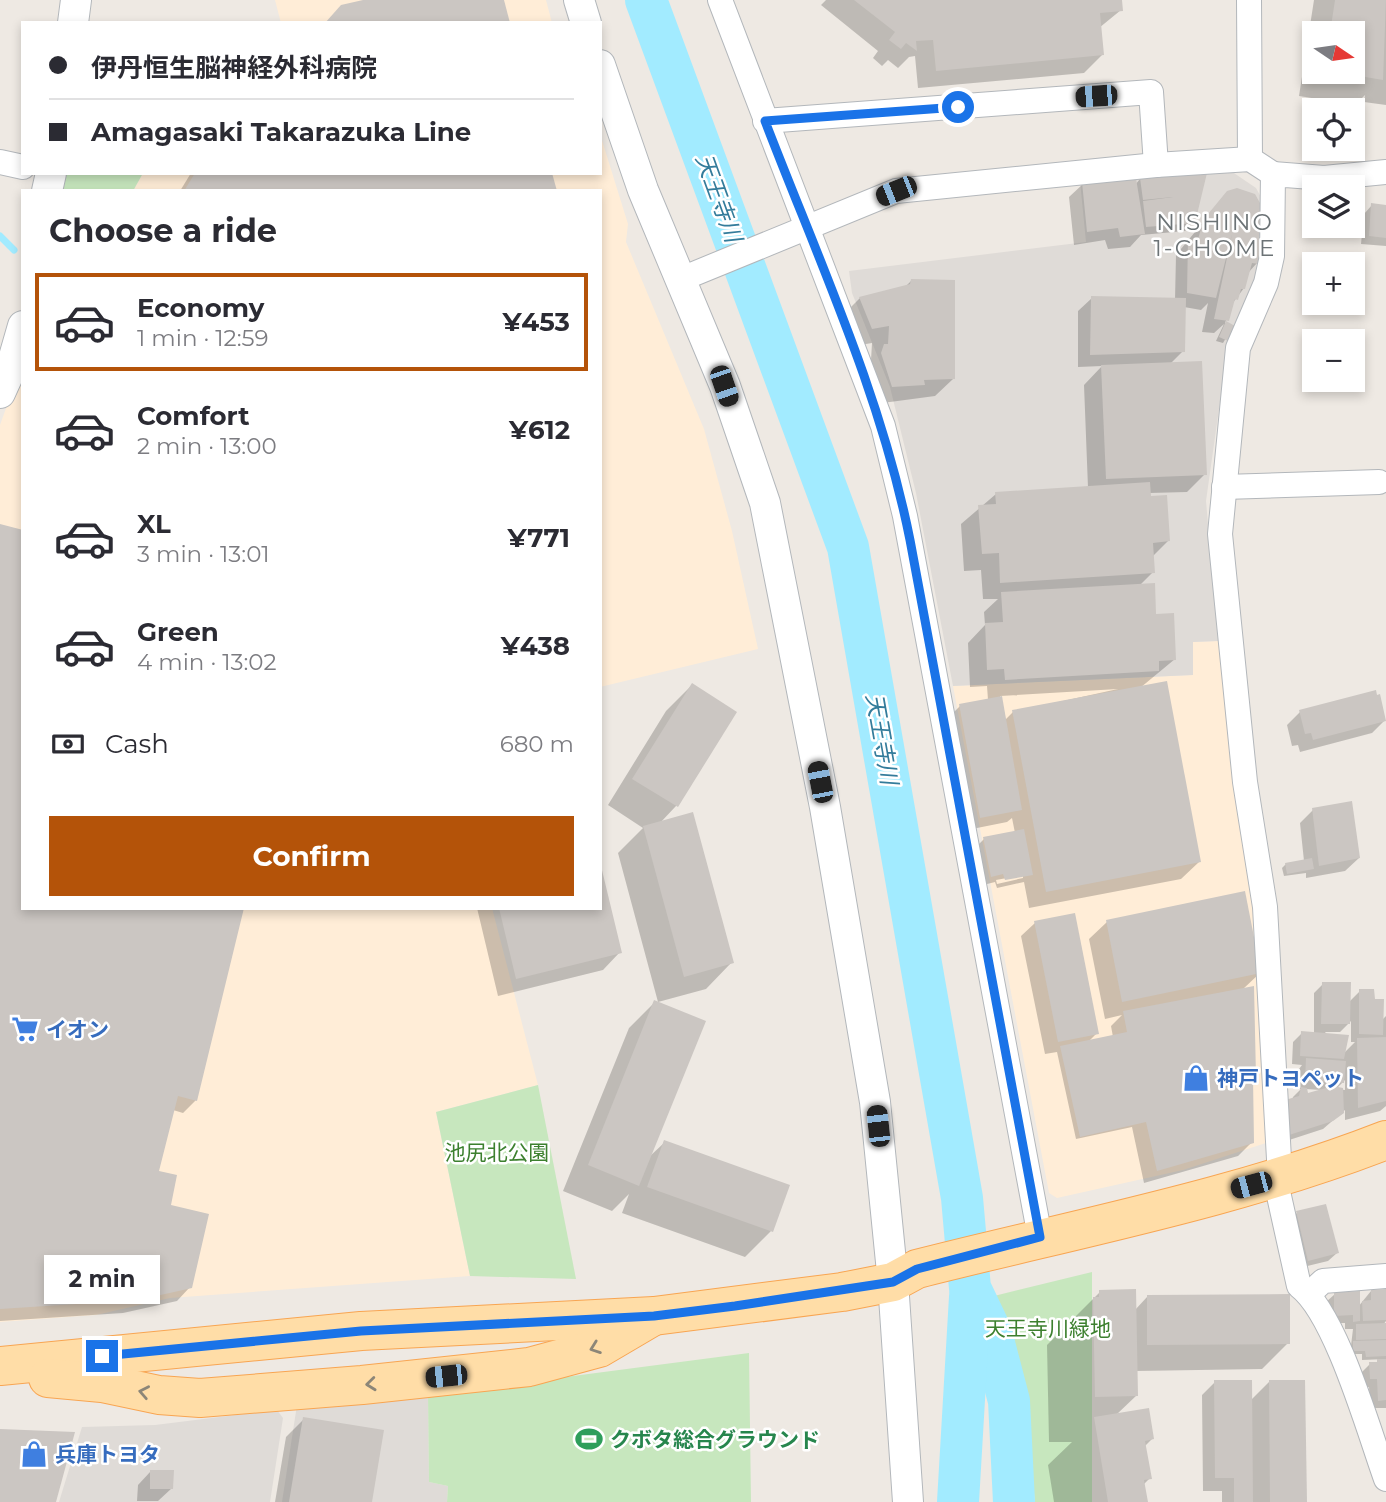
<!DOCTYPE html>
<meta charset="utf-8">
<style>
:root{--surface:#fff;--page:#f2f2f3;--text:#2b2b33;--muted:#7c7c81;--line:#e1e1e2;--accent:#b45309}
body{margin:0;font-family:Montserrat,"Noto Sans JP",sans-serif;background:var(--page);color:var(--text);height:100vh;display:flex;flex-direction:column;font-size:26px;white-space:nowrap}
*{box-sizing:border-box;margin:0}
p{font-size:23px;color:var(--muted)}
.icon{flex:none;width:38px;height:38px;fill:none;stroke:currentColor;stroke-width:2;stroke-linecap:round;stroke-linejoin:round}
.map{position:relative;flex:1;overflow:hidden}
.side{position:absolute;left:21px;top:189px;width:581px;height:721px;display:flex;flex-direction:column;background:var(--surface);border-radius:0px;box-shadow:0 4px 10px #0003}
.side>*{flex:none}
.hud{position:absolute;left:21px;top:21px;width:581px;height:154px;border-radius:0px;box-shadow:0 4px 10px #0003;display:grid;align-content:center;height:154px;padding:0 28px;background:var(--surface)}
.needle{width:46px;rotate:103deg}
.fabs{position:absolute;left:1302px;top:21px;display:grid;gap:14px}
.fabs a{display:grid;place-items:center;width:63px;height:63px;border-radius:0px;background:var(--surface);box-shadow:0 4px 10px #0003;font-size:35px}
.end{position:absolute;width:32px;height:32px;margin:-16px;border:9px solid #1a73e8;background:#fff;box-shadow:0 0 0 4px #fff}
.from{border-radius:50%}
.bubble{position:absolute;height:49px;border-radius:0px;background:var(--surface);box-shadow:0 4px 10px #0003;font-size:23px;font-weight:700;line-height:49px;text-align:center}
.car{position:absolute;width:21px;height:42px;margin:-21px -10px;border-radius:9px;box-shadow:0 0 5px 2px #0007;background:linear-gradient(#222 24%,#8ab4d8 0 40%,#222 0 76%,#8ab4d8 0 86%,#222 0)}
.hud b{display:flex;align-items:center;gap:24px;height:66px;font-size:26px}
.hud b+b{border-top:2px solid var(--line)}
.hud i{width:18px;height:18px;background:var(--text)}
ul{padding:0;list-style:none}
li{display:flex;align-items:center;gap:21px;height:98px;margin:0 14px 10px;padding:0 14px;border:4px solid transparent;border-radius:0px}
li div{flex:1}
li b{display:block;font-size:26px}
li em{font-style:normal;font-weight:700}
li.on{border-color:var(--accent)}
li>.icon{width:63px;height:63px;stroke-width:1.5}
h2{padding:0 28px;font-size:32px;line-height:84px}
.pay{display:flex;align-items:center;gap:18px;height:77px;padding:0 28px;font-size:26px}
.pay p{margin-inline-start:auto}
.action{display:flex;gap:14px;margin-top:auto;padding:14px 28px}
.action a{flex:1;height:80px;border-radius:0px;background:var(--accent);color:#fff;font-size:28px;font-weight:700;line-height:80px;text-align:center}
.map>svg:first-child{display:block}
.commercial{fill:#ffedd7}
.industrial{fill:#dfdbd7}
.green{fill:#c7e7be}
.shadow{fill:#0003;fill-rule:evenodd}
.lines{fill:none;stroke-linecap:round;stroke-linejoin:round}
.stream{stroke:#a2ebff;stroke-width:7}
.river{stroke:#a2ebff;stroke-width:42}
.building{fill:#cbc6c2}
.minor-casing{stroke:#b3b7bb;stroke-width:26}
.tertiary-casing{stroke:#b3b7bb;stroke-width:32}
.primary-casing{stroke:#f8a552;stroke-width:40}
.minor{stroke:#fff;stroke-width:24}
.tertiary{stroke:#fff;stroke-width:30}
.primary{stroke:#ffdda7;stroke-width:38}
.oneway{stroke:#8c8678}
.route{stroke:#1a73e8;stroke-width:9}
.labels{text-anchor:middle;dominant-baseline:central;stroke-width:5;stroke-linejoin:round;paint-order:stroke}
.shop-label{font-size:21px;font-weight:bold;fill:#366cbe;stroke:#fff;text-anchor:start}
.park-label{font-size:21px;fill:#3d802f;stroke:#fff}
.leisure-label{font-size:21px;font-weight:bold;fill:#27864d;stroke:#fff;text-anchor:start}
.water-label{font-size:23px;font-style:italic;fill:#337c9b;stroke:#fff}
.neighbourhood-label{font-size:23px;letter-spacing:2px;fill:#6c7376;stroke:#fff}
</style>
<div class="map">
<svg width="1386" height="1502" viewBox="0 0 1386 1502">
<rect width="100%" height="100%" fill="#eee9e3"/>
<!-- commercial -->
<g class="commercial">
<polygon points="275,0 546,0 552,23 281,23"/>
<polygon points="600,134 628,224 626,242 704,429 732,531 758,649 600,687 600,191 133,191 143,173 600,173"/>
<polygon points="23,361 23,908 492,908 538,1085 436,1112 470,1276 170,1298 96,1315 0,1322 0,425"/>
<polygon points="1218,641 1259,911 1269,1142 1183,1170 1057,1198 1049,1193 953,686 1193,675 1193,642"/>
</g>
<!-- industrial -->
<g class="industrial">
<polygon points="1228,169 1256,188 1263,201 1262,269 1227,352 1206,501 1218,641 1193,642 1193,675 953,686 916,493 890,387 852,293 849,271 1086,242 1080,181"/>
<polygon points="428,1395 429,1482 448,1486 447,1502 282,1502 297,1405"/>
<polygon points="277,1410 283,1418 270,1502 59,1502 82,1427 155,1425"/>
</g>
<!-- green -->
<g class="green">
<polygon points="63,173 143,173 133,191 61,191"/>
<polygon points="538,1085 576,1279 470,1276 436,1112"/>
<polygon points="1092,1272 1092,1502 1035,1502 1026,1419 994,1296"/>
<polygon points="749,1353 751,1502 447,1502 448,1486 429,1482 428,1395"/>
</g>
<!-- shadow -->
<g class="shadow">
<polygon points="826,0 1102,0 1121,10 1099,28 1102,55 1084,73 918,88 915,56 909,57 898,68 888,60 882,66 873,58 878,51 821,5"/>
<path d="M1314,0H1386V105L1364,102L1365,95L1355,105L1299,96ZM1314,33H1353V72H1314Z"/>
<polygon points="191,173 550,173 554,191 180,191"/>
<polygon points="1205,175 1194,222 1185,231 1141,235 1130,247 1108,249 1105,240 1074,245 1069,197 1083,184 1135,185 1140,179"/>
<path d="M1228,192L1257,263L1248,273L1244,288L1232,304L1225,323L1233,326L1223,343L1216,341L1224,324L1214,333L1202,332L1208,303L1201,310L1184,307L1183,351L1170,364L1205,474L1187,492L1149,493L1168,541L1152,557L1153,572L1139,586L1175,659L1140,688L1199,862L1181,879L1029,908L1024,882L997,888L995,882L983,885L975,848L984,839L1015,833L1012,818L1007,822L967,830L947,719L960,706L988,700L987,686L970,687L968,643L985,625L984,612L998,599H983L981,570L964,571L961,524L996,494L1088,488L1084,385L1102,366L1078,367V311L1092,298L1175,300L1176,255ZM1118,689L1013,712L1004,721L1000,696ZM1023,875V878L997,884L996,880Z"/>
<polygon points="1372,205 1386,206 1386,246 1361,244 1364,214"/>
<polygon points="911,281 953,379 935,396 875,404 867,364 871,360 872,343 854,346 842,316 860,298 905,287"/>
<polygon points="0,526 23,908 196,1100 183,1113 173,1110 157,1172 190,1287 177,1301 123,1313 0,1321"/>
<polygon points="692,685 735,713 676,806 660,823 732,962 706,989 658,1002 618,853 643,828 608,805 666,711"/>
<polygon points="1376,697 1385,720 1372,733 1300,752 1298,745 1292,746 1287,725 1300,712"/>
<polygon points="1313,810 1359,858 1345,871 1306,878 1306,873 1284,876 1282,868 1286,864 1304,861 1300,823"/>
<polygon points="600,870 620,952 603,970 498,996 477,908 600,908"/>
<polygon points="1107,922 1260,973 1242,990 1252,1079 1252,1142 1238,1156 1144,1183 1132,1127 1076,1139 1057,1052 1045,1054 1021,936 1035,923 1097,1033 1088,1042 1113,1037 1111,1026 1122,1015 1105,1019 1089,939"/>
<path d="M1323,984L1349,1002L1360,991L1373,1001L1382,1020L1386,1016V1106L1380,1111L1345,1120V1110L1323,1129L1280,1143L1293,1097L1301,1089H1297L1299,1069L1302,1065L1292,1064L1293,1042L1302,1033L1314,1034V993ZM1351,1021V1042H1355L1343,1054L1325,1032H1340ZM1345,1080V1090L1336,1089ZM1305,1089L1322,1090L1307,1095Z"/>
<polygon points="655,1002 649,1157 665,1142 771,1231 745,1257 622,1213 629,1194 612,1211 563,1191 629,1028"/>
<polygon points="1297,1213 1337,1253 1328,1261 1299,1268 1288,1221"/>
<polygon points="1371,1291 1386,1291 1386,1321 1383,1325 1386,1325 1386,1359 1362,1360 1362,1354 1350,1354 1353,1329 1345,1329 1345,1323 1326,1323 1326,1302 1335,1294 1358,1307"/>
<polygon points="1100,1292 1135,1310 1147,1297 1288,1343 1262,1369 1136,1371 1137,1395 1116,1415 1152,1439 1144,1447 1150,1478 1143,1485 1146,1502 1054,1502 1048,1465 1072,1442 1049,1442 1047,1345"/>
<polygon points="1386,1362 1386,1408 1370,1408 1369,1387 1362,1387 1362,1372 1370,1364"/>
<polygon points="1215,1382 1250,1401 1269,1382 1305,1502 1222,1502 1222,1491 1203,1491 1202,1395"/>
<polygon points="304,1419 370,1502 275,1502 286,1437"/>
<polygon points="151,1471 172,1488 158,1501 137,1501 138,1485"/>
</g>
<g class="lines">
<!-- stream -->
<polyline class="stream" points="0,236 14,250"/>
<!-- river -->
<g class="river">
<polyline points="646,0 848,547 962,1198 970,1288 991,1332 1009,1401 1014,1502"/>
<polyline points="958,1502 970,1297"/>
</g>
</g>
<!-- building -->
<g class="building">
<polygon points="363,0 504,0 510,23 325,23 341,5"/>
<polygon points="854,0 1122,0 1123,11 1100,13 1104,55 936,71 933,40 916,41 917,51 906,43 901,49 889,40 895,32"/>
<polygon points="1335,0 1386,0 1383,80 1342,73 1353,72 1353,33 1330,33"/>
<polygon points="195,173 552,173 557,191 184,191"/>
<polygon points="1207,173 1195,223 1146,227 1143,201 1173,197 1143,200 1140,178"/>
<polygon points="1136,178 1145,234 1120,237 1118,228 1087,232 1082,182"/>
<polygon points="1237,188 1255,194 1260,203 1259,264 1252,263 1245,289 1241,289 1238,300 1235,299 1229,321 1214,319 1232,234 1216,298 1187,293 1188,240 1198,239 1204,219 1227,191"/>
<polygon points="1371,203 1386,205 1386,238 1369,236"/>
<polygon points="911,279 955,280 955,379 924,380 925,385 892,387 881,353 884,344 888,344 889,326 872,329 859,297 910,284"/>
<polygon points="1091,296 1186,298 1185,352 1090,355"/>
<polygon points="1226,321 1235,326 1228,341 1219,337"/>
<polygon points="1202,361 1207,475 1106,479 1101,365"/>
<polygon points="1150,482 1151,496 1167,495 1170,541 1153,543 1155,573 1000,583 999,553 982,554 978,505 996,504 995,492"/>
<polygon points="0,524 23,530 23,908 244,908 197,1101 178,1096 159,1171 177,1175 171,1205 209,1214 192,1288 138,1300 0,1309"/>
<polygon points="1155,583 1156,614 1174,613 1176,660 1159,661 1159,671 1005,680 1004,669 987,670 985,623 1003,622 1001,592"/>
<polygon points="1167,681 1201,862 1046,892 1012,710"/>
<polygon points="692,683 737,712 678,807 632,779"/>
<polygon points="1376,690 1377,695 1380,694 1386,721 1313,740 1311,733 1305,734 1299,710"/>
<polygon points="1002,696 1022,810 980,818 959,704"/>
<polygon points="1352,801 1360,858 1319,866 1312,808"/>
<polygon points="693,812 734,963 684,977 643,826"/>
<polygon points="1024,829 1033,875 1005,880 1003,874 991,877 983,837"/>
<polygon points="1312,858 1314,869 1287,874 1285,863"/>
<polygon points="601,866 622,953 516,979 499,908 600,908"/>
<polygon points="1245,891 1261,973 1122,1002 1106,920"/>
<polygon points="1075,913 1099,1034 1058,1042 1034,921"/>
<polygon points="1322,982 1351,982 1350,1024 1321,1024"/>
<polygon points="1254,986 1256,1077 1253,1078 1254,1143 1157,1171 1146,1122 1080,1137 1060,1046 1127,1032 1123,1011"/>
<polygon points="1359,989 1374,989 1375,999 1384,999 1383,1035 1359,1034"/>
<polygon points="654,1000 706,1021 639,1186 588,1165"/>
<polygon points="1301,1031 1349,1035 1344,1059 1300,1056"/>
<polygon points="1386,1037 1386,1101 1358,1108 1357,1038"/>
<polygon points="1306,1058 1346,1061 1344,1083 1305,1081"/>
<polygon points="1333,1086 1343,1088 1344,1113 1333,1121 1289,1135 1285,1100 1299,1096 1301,1087 1307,1088 1308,1093"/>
<polygon points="664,1140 790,1185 773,1232 647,1187"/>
<polygon points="1326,1204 1339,1253 1308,1261 1296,1211"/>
<polygon points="1136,1289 1138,1396 1095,1397 1093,1297 1099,1297 1099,1290"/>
<polygon points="1386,1289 1386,1320 1363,1321 1362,1301 1371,1300 1371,1290"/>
<polygon points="1360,1291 1360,1321 1353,1322 1353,1315 1334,1316 1334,1292"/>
<polygon points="1290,1294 1290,1344 1147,1345 1147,1295"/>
<polygon points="1386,1323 1386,1339 1356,1340 1356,1324"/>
<polygon points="1386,1340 1386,1356 1366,1357 1365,1351 1353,1351 1353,1341"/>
<polygon points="1377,1359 1386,1359 1386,1400 1378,1401 1377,1379 1370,1379 1369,1362 1377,1362"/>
<polygon points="1214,1380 1252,1380 1253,1502 1234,1502 1234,1478 1215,1478"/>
<polygon points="1269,1380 1305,1380 1307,1502 1270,1502"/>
<polygon points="1149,1408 1154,1439 1145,1441 1152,1479 1144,1480 1148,1502 1108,1502 1094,1417"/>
<polygon points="303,1417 384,1430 372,1502 289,1502"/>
<polygon points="0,1429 75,1432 56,1502 0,1502"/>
<polygon points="150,1470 174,1470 173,1489 150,1489"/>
</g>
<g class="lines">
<defs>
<g id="minor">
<polyline points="720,0 883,426 905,516 1040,1237"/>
<polyline points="1249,0 1250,159"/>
<polyline points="765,121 1151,92 1156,165"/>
<polyline points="0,162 23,167"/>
<polyline points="679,280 896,191 1156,165 1250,159 1273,174"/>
<polyline points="1224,487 1379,482"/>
<polyline points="1280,1177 1265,907 1245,782 1220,534 1238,348 1266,283 1272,256 1273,174 1324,178 1386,172"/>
<path d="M1275,1178L1299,1286C1336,1314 1369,1432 1386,1479"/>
<polyline points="1309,1294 1323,1281 1386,1276"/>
</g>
<g id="tertiary">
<polyline points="579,0 586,23"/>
<polyline points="73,23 76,0"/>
<polyline points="600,65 643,190 725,386 765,503 825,807 875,1102 893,1282 908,1502"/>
<polyline points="47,191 51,173"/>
<polyline points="0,393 10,371 23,326"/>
</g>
<g id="primary">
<path d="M0,1366L361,1331L654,1316L842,1292L893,1282L917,1269C1074,1229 1235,1199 1386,1140"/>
<polyline points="48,1378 102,1383 159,1395 200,1398 362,1385 529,1367 599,1348 650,1318"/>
</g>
</defs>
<!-- minor casing -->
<use href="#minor" class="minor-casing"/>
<!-- tertiary casing -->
<use href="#tertiary" class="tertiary-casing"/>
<!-- primary casing -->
<use href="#primary" class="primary-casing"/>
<!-- minor -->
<use href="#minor" class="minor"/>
<!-- tertiary -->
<use href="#tertiary" class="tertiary"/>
<!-- primary -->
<use href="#primary" class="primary"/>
</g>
<!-- one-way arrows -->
<defs><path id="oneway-chevron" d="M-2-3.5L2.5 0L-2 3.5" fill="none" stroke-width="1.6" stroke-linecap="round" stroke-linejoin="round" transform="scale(1.75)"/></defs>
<g class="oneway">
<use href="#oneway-chevron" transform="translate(595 1348) rotate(160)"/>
<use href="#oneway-chevron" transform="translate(371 1384) rotate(174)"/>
<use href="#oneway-chevron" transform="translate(144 1392) rotate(-169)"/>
</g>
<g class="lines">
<!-- route -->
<path class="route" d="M102,1356L361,1331L654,1316L735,1306L893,1282L917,1269L1040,1237L910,540C881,394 818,259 765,121L958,107"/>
</g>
<!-- icons -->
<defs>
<symbol id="supermarket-bare" viewBox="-9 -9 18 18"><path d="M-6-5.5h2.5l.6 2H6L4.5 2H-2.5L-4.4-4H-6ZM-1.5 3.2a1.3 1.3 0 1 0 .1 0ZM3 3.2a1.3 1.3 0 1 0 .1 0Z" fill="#3f7fe0" stroke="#fff" stroke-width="2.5" paint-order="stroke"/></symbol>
<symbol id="shop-bare" viewBox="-9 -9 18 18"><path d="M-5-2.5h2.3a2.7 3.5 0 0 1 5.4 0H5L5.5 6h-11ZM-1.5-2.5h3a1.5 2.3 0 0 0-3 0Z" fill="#3f7fe0" stroke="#fff" stroke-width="2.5" paint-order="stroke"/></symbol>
<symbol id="stadium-bare" viewBox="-9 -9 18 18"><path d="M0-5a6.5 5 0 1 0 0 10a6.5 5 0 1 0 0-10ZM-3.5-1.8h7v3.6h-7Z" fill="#2e9e5b" stroke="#fff" stroke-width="2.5" paint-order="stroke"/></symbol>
</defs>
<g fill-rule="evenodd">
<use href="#supermarket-bare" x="6" y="1010" width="38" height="38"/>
<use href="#shop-bare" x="1177" y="1059" width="38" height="38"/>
<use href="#stadium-bare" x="570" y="1420" width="38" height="38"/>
<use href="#shop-bare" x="15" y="1435" width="38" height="38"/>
</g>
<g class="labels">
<!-- shop labels -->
<g class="shop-label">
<text x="46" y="1029">イオン</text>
<text x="1217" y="1078">神戸トヨペット</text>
<text x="55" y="1454">兵庫トヨタ</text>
</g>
<!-- park labels -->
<g class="park-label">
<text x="497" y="1152">池尻北公園</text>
<text x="1048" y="1328">天王寺川緑地</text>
</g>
<!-- leisure labels -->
<g class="leisure-label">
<text x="610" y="1439">クボタ総合グラウンド</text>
</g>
<!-- water labels -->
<g class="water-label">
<text transform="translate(719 198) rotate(70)">天王寺川</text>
<text transform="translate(882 739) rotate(80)">天王寺川</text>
</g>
<!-- neighbourhood labels -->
<g class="neighbourhood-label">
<text x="1215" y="222">NISHINO<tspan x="1215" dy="26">1-CHOME</tspan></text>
</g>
</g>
</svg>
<div class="fabs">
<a><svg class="needle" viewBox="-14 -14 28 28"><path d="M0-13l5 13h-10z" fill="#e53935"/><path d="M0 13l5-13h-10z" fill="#7c7c81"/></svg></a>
<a><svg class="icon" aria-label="locate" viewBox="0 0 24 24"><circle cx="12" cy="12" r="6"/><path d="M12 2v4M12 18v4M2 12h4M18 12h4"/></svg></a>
<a><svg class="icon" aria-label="layers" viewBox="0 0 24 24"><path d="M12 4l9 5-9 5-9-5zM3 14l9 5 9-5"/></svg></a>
<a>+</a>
<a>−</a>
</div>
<i class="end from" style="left:958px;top:107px"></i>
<i class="end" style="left:102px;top:1356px"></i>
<div class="bubble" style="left:44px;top:1255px;width:116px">2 min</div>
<i class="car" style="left:1096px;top:96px;rotate:266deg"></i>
<i class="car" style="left:896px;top:191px;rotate:248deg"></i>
<i class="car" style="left:724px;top:386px;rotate:161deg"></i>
<i class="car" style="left:820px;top:782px;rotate:349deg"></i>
<i class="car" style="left:878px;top:1126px;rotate:354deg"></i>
<i class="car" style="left:1251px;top:1185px;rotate:255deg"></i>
<i class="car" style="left:446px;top:1376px;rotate:264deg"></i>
<div class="hud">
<b><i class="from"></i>伊丹恒生脳神経外科病院</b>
<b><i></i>Amagasaki Takarazuka Line</b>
</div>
<section class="side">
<h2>Choose a ride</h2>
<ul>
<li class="on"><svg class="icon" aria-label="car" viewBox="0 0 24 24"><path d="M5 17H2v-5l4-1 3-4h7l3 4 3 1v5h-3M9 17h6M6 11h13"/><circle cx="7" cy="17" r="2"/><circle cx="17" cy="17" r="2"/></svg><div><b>Economy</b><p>1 min · 12:59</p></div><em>¥453</em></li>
<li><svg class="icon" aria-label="car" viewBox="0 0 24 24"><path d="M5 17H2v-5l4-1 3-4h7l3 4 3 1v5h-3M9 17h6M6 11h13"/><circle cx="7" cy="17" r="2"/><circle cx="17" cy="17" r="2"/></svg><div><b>Comfort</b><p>2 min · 13:00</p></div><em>¥612</em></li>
<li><svg class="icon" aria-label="car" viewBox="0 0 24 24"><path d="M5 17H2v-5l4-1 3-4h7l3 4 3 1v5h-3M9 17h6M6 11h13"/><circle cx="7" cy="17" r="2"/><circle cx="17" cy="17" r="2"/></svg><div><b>XL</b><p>3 min · 13:01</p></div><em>¥771</em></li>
<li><svg class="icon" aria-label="car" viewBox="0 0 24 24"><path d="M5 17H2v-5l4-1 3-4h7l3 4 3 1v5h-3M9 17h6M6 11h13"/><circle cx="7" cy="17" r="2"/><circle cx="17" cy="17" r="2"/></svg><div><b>Green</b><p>4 min · 13:02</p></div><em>¥438</em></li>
</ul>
<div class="pay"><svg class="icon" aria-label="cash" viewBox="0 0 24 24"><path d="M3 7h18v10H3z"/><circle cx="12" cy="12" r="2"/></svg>Cash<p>680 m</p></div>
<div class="action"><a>Confirm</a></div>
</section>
</div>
